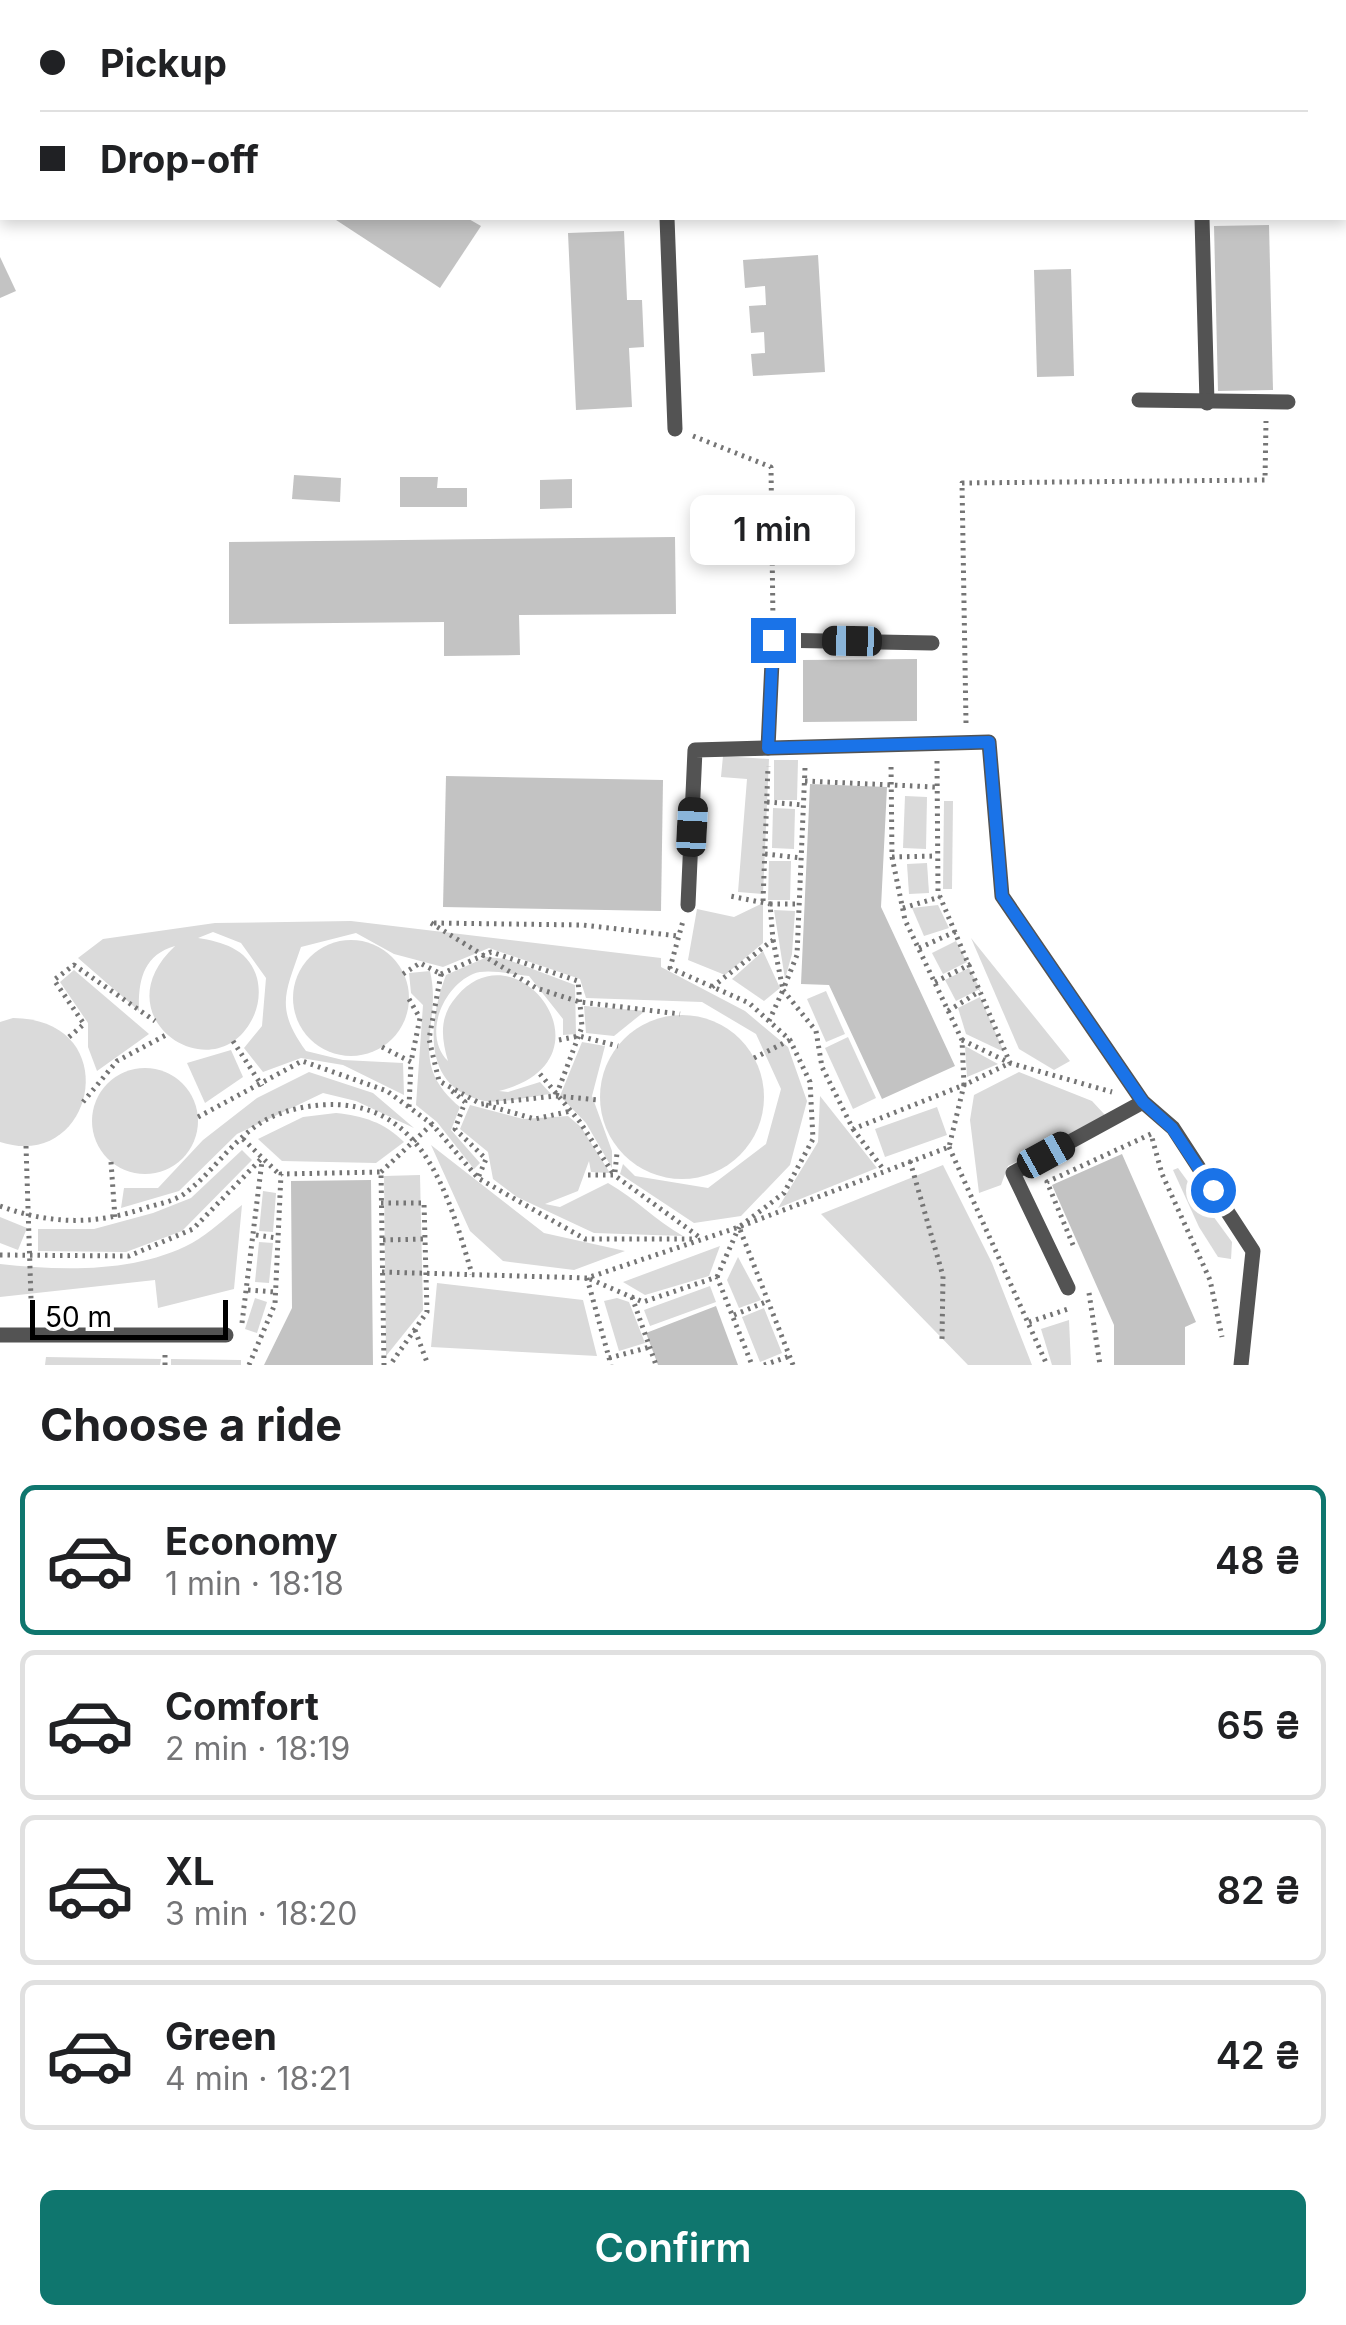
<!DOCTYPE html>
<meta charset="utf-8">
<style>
:root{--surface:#fff;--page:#f6f6f6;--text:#202124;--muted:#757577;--line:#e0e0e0;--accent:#0f766e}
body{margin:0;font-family:Inter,sans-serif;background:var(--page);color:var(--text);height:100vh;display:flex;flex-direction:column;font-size:38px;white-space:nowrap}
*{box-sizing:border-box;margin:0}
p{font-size:32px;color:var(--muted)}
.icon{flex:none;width:55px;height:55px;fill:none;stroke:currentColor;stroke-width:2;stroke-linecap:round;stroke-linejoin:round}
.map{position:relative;height:1365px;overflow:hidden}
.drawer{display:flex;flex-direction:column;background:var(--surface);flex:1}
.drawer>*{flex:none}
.top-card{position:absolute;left:0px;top:0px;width:1348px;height:220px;box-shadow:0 5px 15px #0003;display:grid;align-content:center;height:220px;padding:0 40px;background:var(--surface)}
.scale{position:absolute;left:30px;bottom:25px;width:198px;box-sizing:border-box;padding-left:10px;border:5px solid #000;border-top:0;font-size:28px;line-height:35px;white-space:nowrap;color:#000;-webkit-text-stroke:8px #fff;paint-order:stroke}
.end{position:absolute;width:45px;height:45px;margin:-22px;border:12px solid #1a73e8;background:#fff;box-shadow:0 0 0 5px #fff}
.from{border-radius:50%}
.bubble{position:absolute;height:70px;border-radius:15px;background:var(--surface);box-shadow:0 5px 15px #0003;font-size:32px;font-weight:600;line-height:70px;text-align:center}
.car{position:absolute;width:30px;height:60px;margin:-30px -15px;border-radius:12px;box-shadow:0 0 8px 2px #0007;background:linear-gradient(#222 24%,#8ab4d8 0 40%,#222 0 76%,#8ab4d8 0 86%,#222 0)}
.top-card b{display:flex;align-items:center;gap:35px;height:95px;font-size:38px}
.top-card b+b{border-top:2px solid var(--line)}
.top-card i{width:25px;height:25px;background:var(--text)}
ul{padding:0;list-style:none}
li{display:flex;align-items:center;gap:30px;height:150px;margin:0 20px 15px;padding:0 20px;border:5px solid var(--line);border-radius:15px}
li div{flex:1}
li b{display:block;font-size:38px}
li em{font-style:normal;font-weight:600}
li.current{border-color:var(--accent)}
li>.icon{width:90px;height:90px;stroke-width:1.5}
h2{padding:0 40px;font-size:45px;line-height:120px}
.button{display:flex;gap:20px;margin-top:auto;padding:20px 40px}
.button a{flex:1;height:115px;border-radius:15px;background:var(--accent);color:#fff;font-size:40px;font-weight:600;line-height:115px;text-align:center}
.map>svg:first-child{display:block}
.green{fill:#dadada}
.building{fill:#c3c3c3}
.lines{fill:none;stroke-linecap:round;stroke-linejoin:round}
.path{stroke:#757575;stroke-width:5;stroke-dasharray:2.5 5;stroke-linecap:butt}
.service{stroke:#535353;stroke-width:15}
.route{stroke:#1a73e8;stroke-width:12}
</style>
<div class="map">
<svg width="1346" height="1365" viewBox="0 0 1346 1365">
<rect width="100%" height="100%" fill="#fff"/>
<!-- green -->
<g class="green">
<polygon points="723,756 769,759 763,894 738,892 747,779 721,777"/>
<polygon points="774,760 798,760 797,800 774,800"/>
<polygon points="905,796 927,797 926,849 903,848"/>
<polygon points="944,801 953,801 952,889 943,889"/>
<polygon points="773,808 795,809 794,849 772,848"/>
<polygon points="769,861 791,861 790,900 768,900"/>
<polygon points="927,863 929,893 909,894 907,864"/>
<polygon points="763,903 763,943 725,975 688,960 697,909 734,917"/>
<polygon points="938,905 949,928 924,936 912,908"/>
<polygon points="774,910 795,911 792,954 785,979"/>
<path d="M351,921L661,958V967L745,1011L788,1047L807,1101L790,1165L741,1216L694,1223L620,1174L623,1164L635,1176L708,1188L766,1144L781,1089L756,1034L702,1002L586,998L580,979L489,948L443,967L394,954L356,933L301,947C285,994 275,1008 306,1051L343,1060L403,1063L404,1095L343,1065L301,1058L263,1072L244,1048L262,1026L266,978L241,943L213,932L198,938C223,942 249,949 257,978C261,994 258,1010 250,1023C210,1091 100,1016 175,946C143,955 138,981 139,1011L78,958L103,939L215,923Z"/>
<polygon points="971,938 1070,1061 1054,1070 1019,1049"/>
<circle cx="351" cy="998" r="58"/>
<polygon points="956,941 967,962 943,974 932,953"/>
<polygon points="763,951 780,988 764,1001 732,979"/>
<path d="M487,957L506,959L575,985L576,1034L563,1035V1019L529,976C514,975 487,968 473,974C443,987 422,1035 448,1061C441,1037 439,1016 457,996C518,924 620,1061 499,1091L508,1092L540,1082L551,1094C531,1096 500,1105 480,1100C421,1085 429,1020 446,975Z"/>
<polygon points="969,968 980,989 956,1001 945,980"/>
<polygon points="74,970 149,1034 97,1071 88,1047 88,1023 60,982"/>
<path d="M430,971C443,1025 405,1062 460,1107L451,1130L480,1163L474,1169L437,1122L416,1105L423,1005L411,993L409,973Z"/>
<polygon points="826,991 845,1034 826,1042 807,999"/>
<polygon points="980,997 1004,1052 966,1034 958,1008"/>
<polygon points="584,1006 585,1006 645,1011 614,1036 586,1033"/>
<circle cx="682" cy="1097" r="82"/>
<path d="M13,1018C127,1019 95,1173 0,1142V1022Z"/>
<polygon points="848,1037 876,1098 853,1109 825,1048"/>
<polygon points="582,1042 605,1046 592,1096 612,1151 612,1168 586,1123 560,1096"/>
<polygon points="965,1046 998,1064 967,1077"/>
<polygon points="231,1050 243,1077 205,1103 187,1063"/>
<circle cx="145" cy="1121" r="53"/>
<polygon points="309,1072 373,1093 414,1128 356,1101 323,1093 237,1134 179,1191 121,1208 124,1188 158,1188 203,1140 257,1098"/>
<polygon points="1019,1072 1092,1101 1105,1115 1008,1166 1001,1185 979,1193 970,1120 974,1095"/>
<polygon points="820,1096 877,1168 778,1208 818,1142"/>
<path d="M470,1105L523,1119L568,1116L581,1127L610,1173L591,1172L589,1161L578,1191L545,1204L560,1207L608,1183C636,1199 655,1220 683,1236L594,1233L517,1197L493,1179L488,1152L460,1129Z"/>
<polygon points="937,1107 947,1135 885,1157 875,1129"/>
<path d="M336,1113C363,1116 384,1122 404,1142L376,1163L282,1161L258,1139L303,1117Z"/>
<polygon points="431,1145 544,1233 625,1251 574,1270 503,1261 470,1231"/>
<polygon points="242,1150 252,1160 182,1231 126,1252 38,1251 38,1229 94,1229 153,1213 191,1198"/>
<polygon points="943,1165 992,1263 1032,1365 968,1365 821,1214"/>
<polygon points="1178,1168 1232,1242 1231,1259 1218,1257 1199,1227 1173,1170"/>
<polygon points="420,1175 423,1310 386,1356 384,1176"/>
<polygon points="263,1191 276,1193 273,1232 259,1231"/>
<path d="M242,1205L234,1289L158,1308L155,1280L0,1297V1264C62,1271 136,1273 192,1243C210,1233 226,1217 242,1205Z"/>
<polygon points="0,1217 27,1228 18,1250 0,1243"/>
<polygon points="259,1242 273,1243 269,1283 255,1282"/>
<polygon points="720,1246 709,1276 645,1295 623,1282"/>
<polygon points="738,1257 761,1300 739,1308 727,1280"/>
<polygon points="437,1283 583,1300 597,1356 431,1347"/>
<polygon points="710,1286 716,1302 650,1326 644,1310"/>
<polygon points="255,1298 267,1302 257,1333 245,1329"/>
<polygon points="617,1298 629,1302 645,1343 619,1351 604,1301"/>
<polygon points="764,1308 782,1353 760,1362 742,1317"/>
<polygon points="1069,1320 1071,1365 1052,1365 1041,1329"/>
<polygon points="46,1357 161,1359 160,1365 45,1365"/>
<polygon points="171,1359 241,1360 241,1365 171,1365"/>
</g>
<!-- building -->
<g class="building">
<polygon points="333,218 467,218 481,226 440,288"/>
<polygon points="1269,225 1273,390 1218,391 1214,226"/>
<polygon points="624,231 627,300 642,300 644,347 629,348 632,407 576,410 568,233"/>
<polygon points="818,255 825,372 753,376 751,354 765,353 764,332 751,333 749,306 766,305 765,286 745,288 743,260"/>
<polygon points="0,257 16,291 0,298"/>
<polygon points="1071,269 1074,376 1037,377 1034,270"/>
<polygon points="294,475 341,478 340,502 292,499"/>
<polygon points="400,477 438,477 437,488 467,488 467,507 400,507"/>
<polygon points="572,479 572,508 540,509 540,480"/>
<polygon points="675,537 676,614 519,615 520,655 444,656 444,622 229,624 229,542"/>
<polygon points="917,659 917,721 803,722 803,660"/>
<polygon points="446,776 663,780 661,911 443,907"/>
<polygon points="810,784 887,787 881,907 955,1066 882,1099 829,985 801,984"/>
<polygon points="1122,1154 1196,1322 1185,1327 1185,1365 1114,1365 1114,1325 1052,1185"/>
<polygon points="371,1180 373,1365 264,1365 292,1308 291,1181"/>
<polygon points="716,1306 738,1365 658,1365 646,1333"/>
</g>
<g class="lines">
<!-- path -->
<g class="path">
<polyline points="813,2 813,0"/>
<polyline points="1287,2 1287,0"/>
<polyline points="693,436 771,467 773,622"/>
<polyline points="966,723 962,483 1265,480 1266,421"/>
<polyline points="937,761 938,892 1010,1063"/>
<polyline points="805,768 797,955 783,990 816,1031 822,1067 853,1129 964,1085 962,1040 905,920 892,857 891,763"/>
<polyline points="805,781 935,787"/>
<polyline points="767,802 804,805"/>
<polyline points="765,854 802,858"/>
<polyline points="892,857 937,856"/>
<polyline points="763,901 768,766"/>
<polyline points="770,904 799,904"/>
<polyline points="903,908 940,897"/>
<polyline points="431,923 536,988 580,1002 680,1014"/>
<polyline points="434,923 583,925 678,936"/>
<polyline points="919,948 957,931"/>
<polyline points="403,974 420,963 441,974"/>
<polyline points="441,974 429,1039 439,1081 481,1104 556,1096 599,1100"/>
<polyline points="441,974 491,952 578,981 582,1027 556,1096"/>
<polyline points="935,982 971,964"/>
<polyline points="712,987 773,940 770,904 730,896"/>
<polyline points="409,999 420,1018 411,1062"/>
<polyline points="948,1011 980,991"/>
<polyline points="769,1021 783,990 773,940"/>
<polyline points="69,1037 84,1024 54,980 74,965 155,1021"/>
<polyline points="559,1040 579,1036 618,1046"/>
<polyline points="962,1040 1010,1063 1112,1092"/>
<polyline points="233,1041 262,1086"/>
<polyline points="382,1047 411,1062 409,1107"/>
<polyline points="754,1058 790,1040"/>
<polyline points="540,1074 580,1122 614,1175"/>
<polyline points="452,1091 465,1102 455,1129 486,1159 478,1178"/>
<polyline points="83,1102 117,1061 166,1035"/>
<polyline points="486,1105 535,1119 571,1111"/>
<polyline points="198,1117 302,1061 387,1091 432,1124 478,1178 585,1239 694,1239"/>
<polyline points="853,1129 884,1170"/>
<polyline points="243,1139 280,1175"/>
<polyline points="26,1146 31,1299"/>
<polyline points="949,1147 1047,1365"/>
<polyline points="910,1161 943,1276 942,1339"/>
<polyline points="111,1162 115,1218"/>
<polyline points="381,1172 432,1124"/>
<polyline points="615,1172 617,1153"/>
<polyline points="588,1175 614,1175 702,1239"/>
<polyline points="381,1203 424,1203 427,1312 390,1365"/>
<path d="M0,1206C52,1225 96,1225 148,1207C159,1204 174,1201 184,1194C210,1175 229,1145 256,1126C274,1113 298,1107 320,1105C423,1097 448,1194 472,1274"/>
<polyline points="256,1235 277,1238"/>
<polyline points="383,1240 425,1239"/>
<polyline points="1073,1245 1047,1182 1151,1134 1162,1174 1210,1280 1222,1337"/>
<polyline points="0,1255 129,1256 193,1229 262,1158"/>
<polyline points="382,1272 587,1278 739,1227 784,1193 813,1139 810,1082 790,1040 749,1003 670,968 683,921"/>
<polyline points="717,1277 739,1227"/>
<polyline points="587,1278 611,1365"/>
<polyline points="590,1279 643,1302 717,1277 752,1365"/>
<polyline points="248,1290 275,1292"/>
<polyline points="1089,1293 1100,1365"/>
<polyline points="632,1297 656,1365"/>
<polyline points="734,1315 768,1301"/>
<polyline points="1029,1322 1068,1309"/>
<polyline points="242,1323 262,1161"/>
<polyline points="415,1330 428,1365"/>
<polyline points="609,1358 650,1347"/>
<polyline points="165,1365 165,1354"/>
<polyline points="249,1365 275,1304 281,1174 381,1172 384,1365"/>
<polyline points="764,1365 790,1356"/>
<polyline points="793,1365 739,1227 949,1147 964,1085 1010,1063"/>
</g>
<!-- service -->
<g class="service">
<polyline points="663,2 663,0"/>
<polyline points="667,218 675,429"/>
<polyline points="1202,218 1207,403"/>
<polyline points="1139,400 1288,402"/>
<polyline points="768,748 773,640 932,643"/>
<polyline points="688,905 695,750 989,742 1002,896 1143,1102 1173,1128 1253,1251 1241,1365"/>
<polyline points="1068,1288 1013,1173 1143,1102"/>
<polyline points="0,1335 226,1335"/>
</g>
</g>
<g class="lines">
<!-- route -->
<polyline class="route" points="773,640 768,748 989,742 1002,896 1143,1102 1172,1128 1213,1190"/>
</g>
</svg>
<div class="scale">50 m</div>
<i class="end from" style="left:1213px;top:1190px"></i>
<i class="end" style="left:773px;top:640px"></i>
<div class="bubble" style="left:690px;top:495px;width:165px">1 min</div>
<i class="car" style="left:852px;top:641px;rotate:271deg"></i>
<i class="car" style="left:692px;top:827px;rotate:3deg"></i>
<i class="car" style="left:1046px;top:1155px;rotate:61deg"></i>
<div class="top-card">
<b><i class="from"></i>Pickup</b>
<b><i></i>Drop-off</b>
</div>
</div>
<section class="drawer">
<h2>Choose a ride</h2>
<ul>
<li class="current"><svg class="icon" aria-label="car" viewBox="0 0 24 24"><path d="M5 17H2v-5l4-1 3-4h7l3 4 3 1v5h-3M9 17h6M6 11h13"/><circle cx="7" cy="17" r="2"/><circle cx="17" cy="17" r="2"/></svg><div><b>Economy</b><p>1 min · 18:18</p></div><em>48 ₴</em></li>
<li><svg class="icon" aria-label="car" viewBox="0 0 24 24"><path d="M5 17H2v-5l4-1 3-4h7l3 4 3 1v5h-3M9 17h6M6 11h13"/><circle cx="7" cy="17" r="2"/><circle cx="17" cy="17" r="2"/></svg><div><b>Comfort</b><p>2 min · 18:19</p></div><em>65 ₴</em></li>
<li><svg class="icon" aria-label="car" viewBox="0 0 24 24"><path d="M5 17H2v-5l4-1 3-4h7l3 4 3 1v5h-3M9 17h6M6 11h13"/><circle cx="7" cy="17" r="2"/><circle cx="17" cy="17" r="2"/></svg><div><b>XL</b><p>3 min · 18:20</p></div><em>82 ₴</em></li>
<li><svg class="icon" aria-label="car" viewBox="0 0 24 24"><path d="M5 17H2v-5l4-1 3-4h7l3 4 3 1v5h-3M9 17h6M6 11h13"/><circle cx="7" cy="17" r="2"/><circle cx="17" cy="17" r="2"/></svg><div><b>Green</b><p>4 min · 18:21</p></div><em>42 ₴</em></li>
</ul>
<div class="button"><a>Confirm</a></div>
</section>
